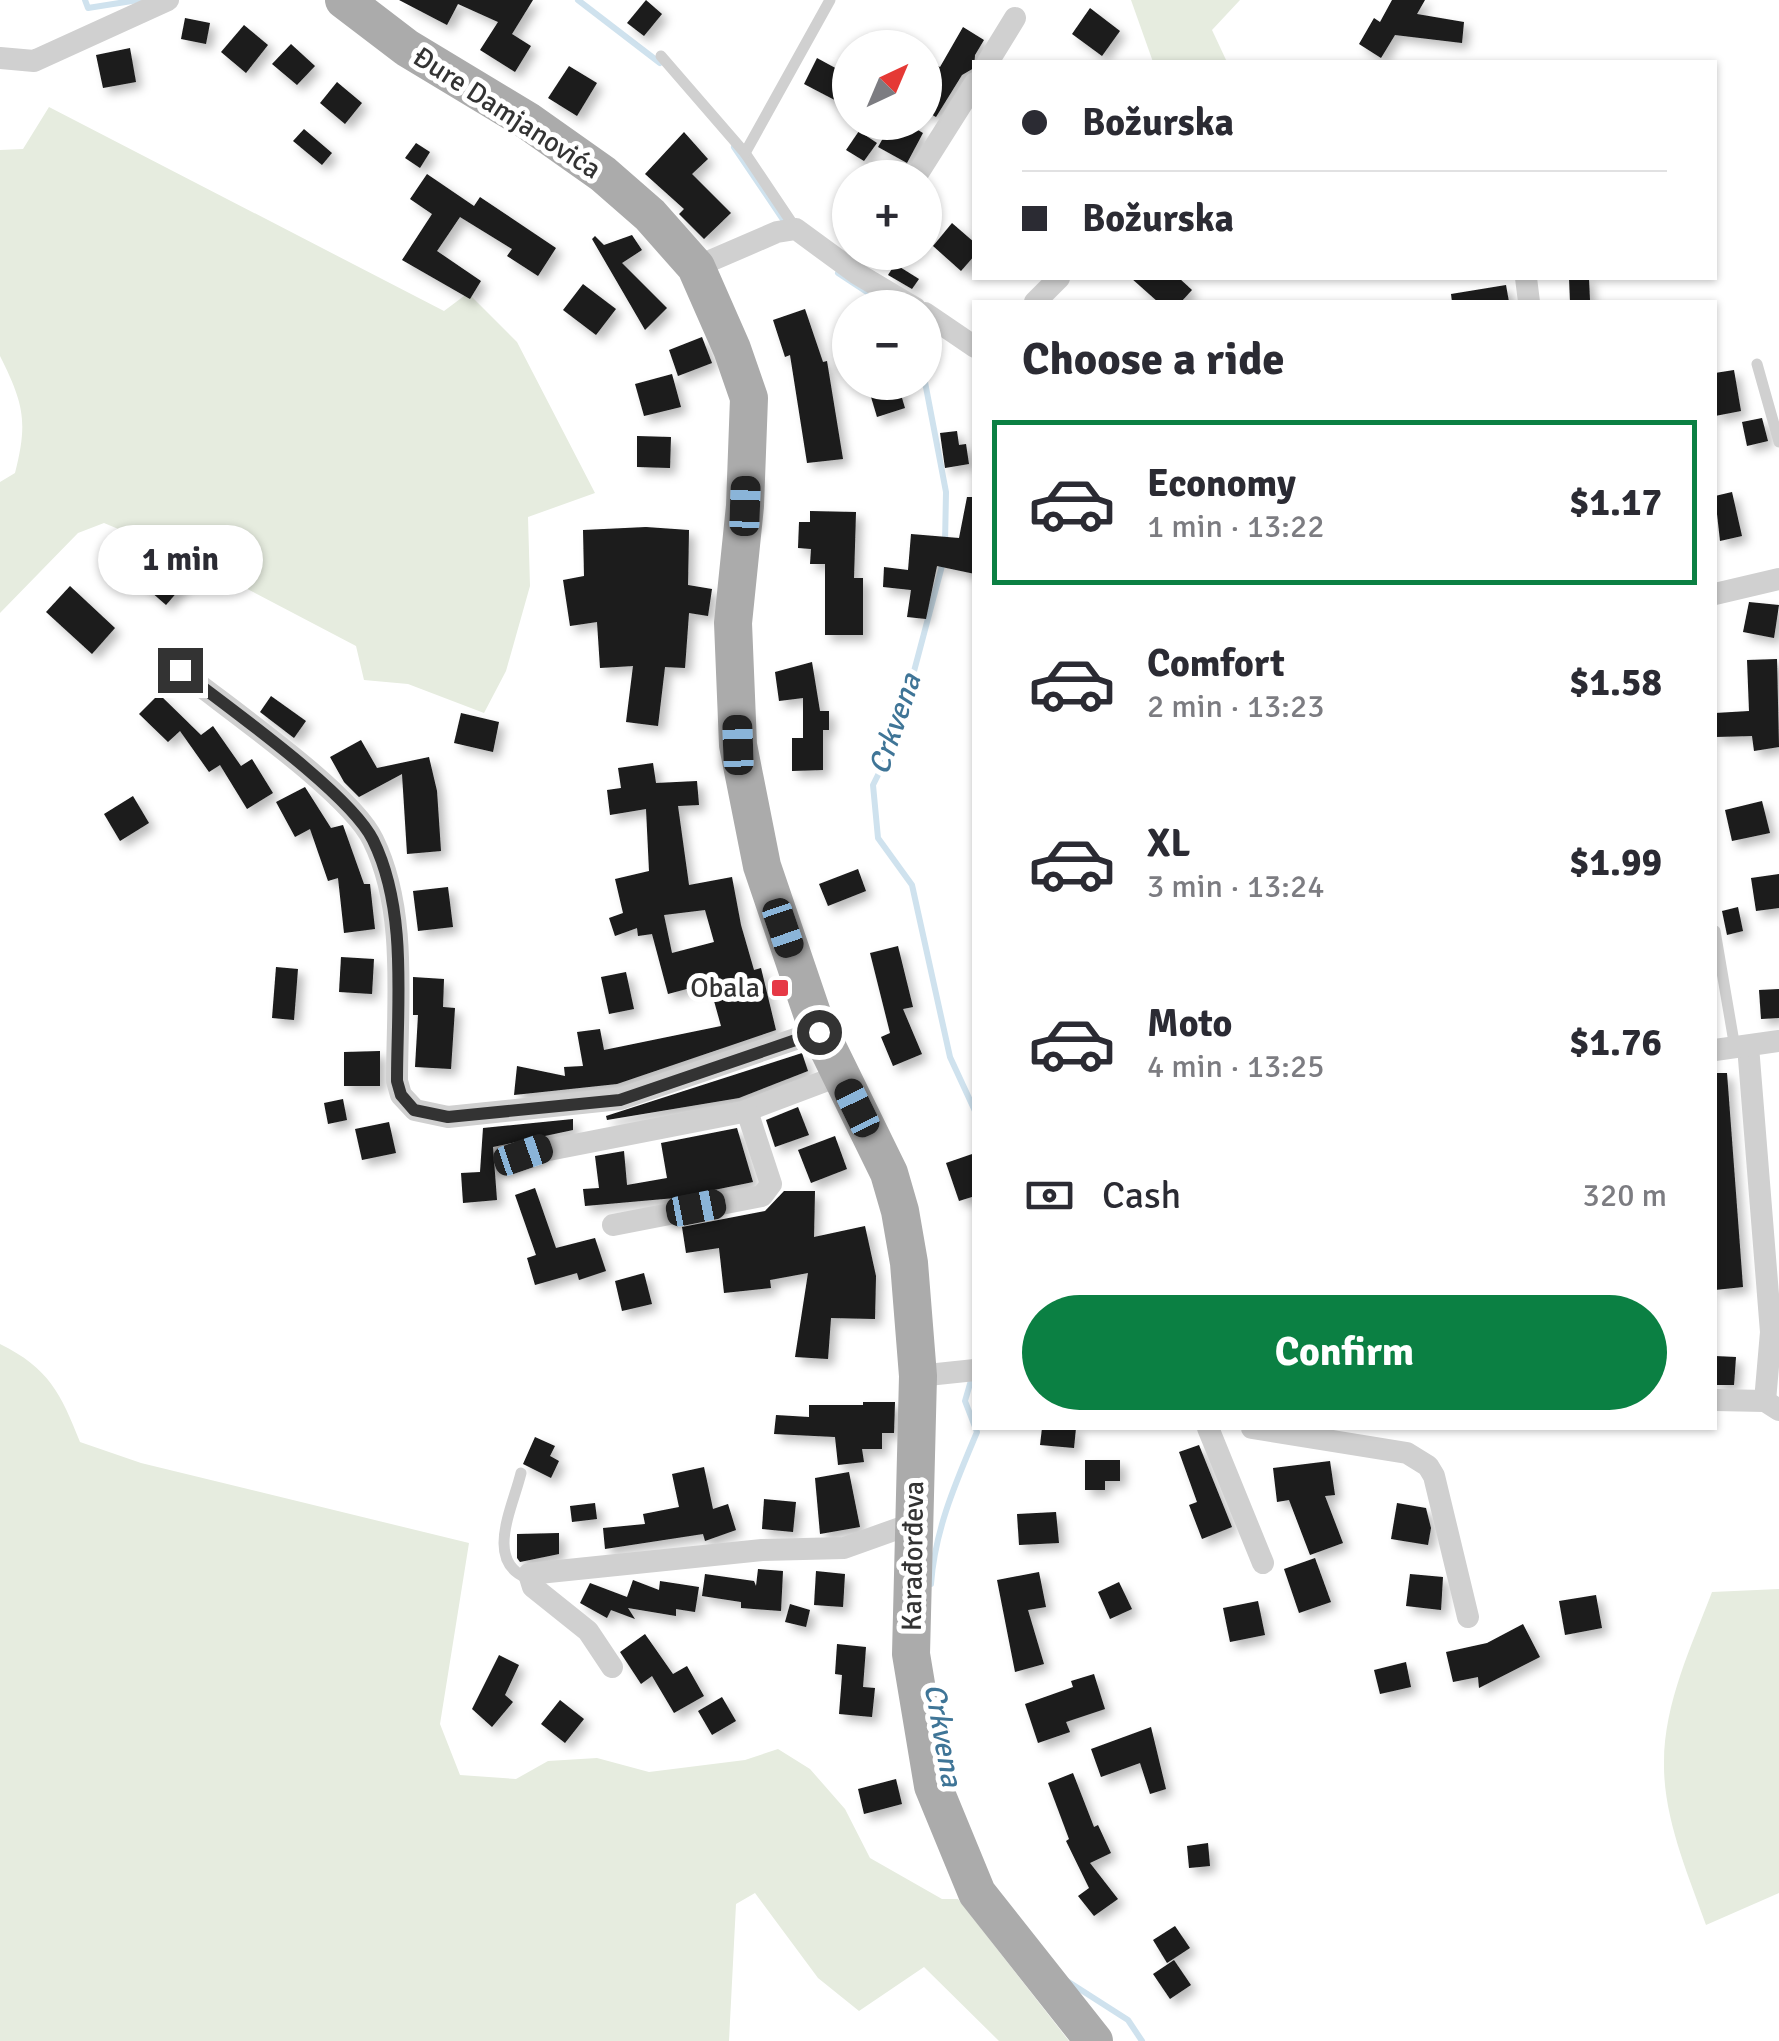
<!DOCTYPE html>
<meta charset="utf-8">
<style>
:root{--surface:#fff;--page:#f7f7f7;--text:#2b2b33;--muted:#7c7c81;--line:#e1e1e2;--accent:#0b8043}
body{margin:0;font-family:Signika,sans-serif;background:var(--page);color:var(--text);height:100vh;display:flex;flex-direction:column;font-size:38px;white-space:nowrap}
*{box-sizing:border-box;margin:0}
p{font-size:32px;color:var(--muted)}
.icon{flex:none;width:55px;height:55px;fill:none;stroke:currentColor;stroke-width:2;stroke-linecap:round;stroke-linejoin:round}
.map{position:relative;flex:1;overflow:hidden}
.details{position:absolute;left:972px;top:300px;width:745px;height:1130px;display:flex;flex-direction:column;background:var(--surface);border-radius:0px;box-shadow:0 2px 8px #0004}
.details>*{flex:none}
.guide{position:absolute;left:972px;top:60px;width:745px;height:220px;border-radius:0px;box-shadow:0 2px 8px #0004;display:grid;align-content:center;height:220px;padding:0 50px;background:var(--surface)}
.needle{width:65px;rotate:44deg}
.tools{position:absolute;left:832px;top:30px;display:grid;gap:20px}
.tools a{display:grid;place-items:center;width:110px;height:110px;border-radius:50%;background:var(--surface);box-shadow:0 2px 8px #0004;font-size:50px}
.end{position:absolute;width:45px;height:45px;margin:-22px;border:12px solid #333;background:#fff;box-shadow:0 0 0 5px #fff}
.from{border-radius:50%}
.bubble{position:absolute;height:70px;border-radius:35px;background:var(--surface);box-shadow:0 2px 8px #0004;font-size:32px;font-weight:800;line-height:70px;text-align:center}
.car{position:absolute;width:30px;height:60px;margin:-30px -15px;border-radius:12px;box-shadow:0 0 8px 2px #0007;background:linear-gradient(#222 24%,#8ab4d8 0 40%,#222 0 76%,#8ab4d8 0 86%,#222 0)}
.guide b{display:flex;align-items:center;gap:35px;height:95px;font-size:38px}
.guide b+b{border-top:2px solid var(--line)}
.guide i{width:25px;height:25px;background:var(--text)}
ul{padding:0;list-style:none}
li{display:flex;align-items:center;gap:30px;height:165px;margin:0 20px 15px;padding:0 30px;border:5px solid transparent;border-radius:0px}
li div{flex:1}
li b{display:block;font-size:38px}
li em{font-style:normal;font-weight:800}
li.current{border-color:var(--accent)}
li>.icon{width:90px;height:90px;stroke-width:1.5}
h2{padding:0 50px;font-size:45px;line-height:120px}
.pay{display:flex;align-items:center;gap:25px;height:110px;padding:0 50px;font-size:38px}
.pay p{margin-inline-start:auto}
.action{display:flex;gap:20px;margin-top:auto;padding:20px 50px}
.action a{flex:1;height:115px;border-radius:60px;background:var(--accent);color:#fff;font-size:40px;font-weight:800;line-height:115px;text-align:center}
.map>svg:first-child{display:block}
.green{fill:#e6ecdf}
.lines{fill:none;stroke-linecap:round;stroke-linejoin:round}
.stream{stroke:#cfe2ee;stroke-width:6}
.building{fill:#1a1a1a;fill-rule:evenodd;filter:url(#shadow)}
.service{stroke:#d0d0d0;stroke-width:11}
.minor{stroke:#d0d0d0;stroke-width:22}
.primary{stroke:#ababab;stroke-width:38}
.route{stroke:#333;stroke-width:12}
.poi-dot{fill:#e63946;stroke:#fff;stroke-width:4}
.labels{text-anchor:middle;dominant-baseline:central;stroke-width:10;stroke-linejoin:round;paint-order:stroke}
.street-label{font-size:28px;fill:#333;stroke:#fff}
.poi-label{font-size:28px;fill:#333;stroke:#fff;text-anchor:end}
.water-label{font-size:30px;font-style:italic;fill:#3f7597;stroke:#fff}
</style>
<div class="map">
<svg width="1779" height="2041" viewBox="0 0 1779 2041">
<defs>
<filter id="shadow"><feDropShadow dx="6" dy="6" stdDeviation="5" flood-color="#0004"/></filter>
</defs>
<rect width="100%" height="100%" fill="#fff"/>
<!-- green -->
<g class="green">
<polygon points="1131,0 1240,0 1212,30 1227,62 1153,62"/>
<path d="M49,107L444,311L468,293L517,342L595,493L528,517L530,586L506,671L484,713L408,684L364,680L356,646L192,560L104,523L78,533L0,613V482L15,473C28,422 24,404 0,356V150L23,149Z"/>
<path d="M0,1344C49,1368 61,1394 80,1442L141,1463L469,1543L440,1724L460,1775L516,1779L548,1761L597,1758L649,1772L745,1760L778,1749L810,1769L845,1809L870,1858L942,1899H958L1069,2041H999L924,1967L859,2011L818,1978L755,1893L736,1904L729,2041H0Z"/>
<path d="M1779,1589V1893L1706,1925C1688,1874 1663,1817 1664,1762C1664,1703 1692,1645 1712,1592Z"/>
</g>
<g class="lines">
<!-- stream -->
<g class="stream">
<polyline points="85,0 88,8 138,0"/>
<polyline points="578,0 660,63"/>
<polyline points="734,147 786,224"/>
<polyline points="838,273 873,296"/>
<polyline points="925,382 946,492 945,544"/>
<polyline points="943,562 896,739 873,785 878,838 912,885 950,1057 975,1111"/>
<path d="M931,1584C935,1529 956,1482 977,1432L965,1401L972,1377"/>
<polyline points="1067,1981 1128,2020 1142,2041"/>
</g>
</g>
<!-- building -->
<g class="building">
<polygon points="399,0 533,0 512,34 531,46 515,72 480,50 498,22 458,4 447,25"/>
<polygon points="646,0 662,14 644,36 627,23"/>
<polygon points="1392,0 1425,0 1417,14 1464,22 1462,43 1395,35 1381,58 1359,44 1374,18 1380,22"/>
<polygon points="1090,8 1120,31 1102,56 1072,34"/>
<polygon points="185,18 210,23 206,44 181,39"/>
<polygon points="244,25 268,45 246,73 221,52"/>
<polygon points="963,27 984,40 975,55 974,68 962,75 936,117 925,111 925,80 934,64 940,67"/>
<polygon points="291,44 315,66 297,85 272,64"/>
<polygon points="130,48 136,82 103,88 96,55"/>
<polygon points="817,58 850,76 850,108 804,84"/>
<polygon points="569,66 597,83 577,116 548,98"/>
<polygon points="337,82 362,103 345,124 320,103"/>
<polygon points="892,122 904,122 923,133 907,163 878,147"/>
<polygon points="304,129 332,153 322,165 293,141"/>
<polygon points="859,131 877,143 864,161 846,150"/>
<polygon points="684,132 708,159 692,174 731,213 704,239 679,214 684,209 645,174"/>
<polygon points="416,143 430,152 420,168 405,158"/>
<polygon points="427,174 474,206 480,197 556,248 538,276 507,256 512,249 460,217 437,251 481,281 470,299 402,260 432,214 410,199"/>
<polygon points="952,223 975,243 975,255 961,271 933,246"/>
<polygon points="632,235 642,250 622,263 667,308 645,330 592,239 595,236 604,245"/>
<polygon points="895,264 919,279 912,289 888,275"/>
<polygon points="1131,278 1179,278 1192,290 1181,302 1158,302"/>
<polygon points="1569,278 1589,278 1590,301 1570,302"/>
<polygon points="583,284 616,309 596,335 563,310"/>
<polygon points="1506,285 1509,302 1452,302 1451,294"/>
<polygon points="805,309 823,362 827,361 843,459 807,463 790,355 785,357 773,320"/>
<polygon points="702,337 712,363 678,376 669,350"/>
<polygon points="1734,370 1741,411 1715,416 1715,373"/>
<polygon points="672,374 681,407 644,416 635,384"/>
<polygon points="899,388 905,408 877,417 871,397"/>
<polygon points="1762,418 1768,441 1747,446 1742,422"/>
<polygon points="957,431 959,445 966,444 969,464 945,468 940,433"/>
<polygon points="637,436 671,437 670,468 637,467"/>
<polygon points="1732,492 1742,536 1720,541 1715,496"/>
<polygon points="967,497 975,497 975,574 937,566 926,619 907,617 911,590 883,587 884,567 908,570 911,534 959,538"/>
<polygon points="810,511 856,512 854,578 863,578 863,635 825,635 825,564 810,564 811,549 798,548 799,522 810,522"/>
<polygon points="646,527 689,530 688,585 712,589 708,616 689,613 685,668 665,667 658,726 626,722 633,666 600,668 597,622 570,626 563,580 584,576 583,530"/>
<polygon points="162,561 186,582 166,605 142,584"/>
<polygon points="70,586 115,628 92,654 46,612"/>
<polygon points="1749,602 1779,605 1774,638 1743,632"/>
<polygon points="1777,659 1779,747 1754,751 1752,736 1715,737 1715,713 1749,711 1747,660"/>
<polygon points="812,662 820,711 829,711 829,730 823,730 823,770 792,771 792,738 803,738 803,698 779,701 775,672"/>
<polygon points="159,694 201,735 213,726 241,766 252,759 273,793 247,809 220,765 209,772 180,731 168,742 139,714"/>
<polygon points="271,696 306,721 294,738 260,712"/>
<polygon points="461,713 499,722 493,752 454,743"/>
<polygon points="361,740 377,768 429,757 437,791 441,851 407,854 402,774 359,797 344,782 330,757"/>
<path d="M653,763L656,783L697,781L699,805L678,806L689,885L732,877L741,925L754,970L761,968L776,1030L617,1084L514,1095L517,1066L565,1076L564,1067L583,1066L577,1032L600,1029L604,1050L721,1026L709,983L668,994L652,934L638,936L637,928L615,936L609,918L623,913L615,879L649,871L646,809L610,815L607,790L621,788L618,768ZM705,910L714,942L672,953L664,915Z"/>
<polygon points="305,787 331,828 343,825 364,884 370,884 375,929 344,933 338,878 328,881 310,829 295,837 276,802"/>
<polygon points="133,796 149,823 120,841 104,814"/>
<polygon points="1762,801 1770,833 1732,841 1725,810"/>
<polygon points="858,869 866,891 828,906 819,884"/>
<polygon points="1779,874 1779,908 1756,911 1751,878"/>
<polygon points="448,887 453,927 418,931 413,891"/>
<polygon points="1738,907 1743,931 1727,935 1722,911"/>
<polygon points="898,946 913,1007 903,1009 922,1054 893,1066 881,1037 890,1033 870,953"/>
<polygon points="341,957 374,959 372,994 339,992"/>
<polygon points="276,967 298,969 294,1020 272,1018"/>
<polygon points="626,972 634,1009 609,1014 601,977"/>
<polygon points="413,977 444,979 443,1007 455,1008 451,1069 415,1067 418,1015 413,1015"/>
<polygon points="1779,989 1779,1018 1761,1019 1759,990"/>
<polygon points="380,1051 380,1086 344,1086 344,1052"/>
<polygon points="802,1053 808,1071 739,1098 607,1120 606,1116"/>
<polygon points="1715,1073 1727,1073 1743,1287 1715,1290"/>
<polygon points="343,1099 347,1120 328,1124 324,1103"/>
<polygon points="798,1107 809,1135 775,1147 766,1120"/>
<polygon points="573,1119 573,1130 493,1147 497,1200 463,1203 461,1173 480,1172 483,1128"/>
<polygon points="389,1122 396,1153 362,1160 355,1129"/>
<polygon points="737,1128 753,1182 675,1198 585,1206 583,1189 599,1188 595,1156 624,1151 627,1185 667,1178 661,1143"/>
<polygon points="835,1136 847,1169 811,1183 798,1150"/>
<polygon points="975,1153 975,1196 959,1201 946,1163"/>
<polygon points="535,1188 556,1248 595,1238 606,1271 579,1280 577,1273 535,1285 527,1258 536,1255 515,1195"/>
<polygon points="784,1191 815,1191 814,1237 865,1226 876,1276 875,1319 831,1318 828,1359 795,1357 808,1273 770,1280 771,1288 724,1293 719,1248 686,1253 682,1227 765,1211"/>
<polygon points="644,1273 652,1304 622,1311 615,1281"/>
<polygon points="1715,1356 1736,1357 1734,1385 1715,1385"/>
<polygon points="863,1402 895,1402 894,1433 882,1433 882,1449 862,1449 864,1462 838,1465 835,1437 774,1434 776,1415 809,1417 809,1405 863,1405"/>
<polygon points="1042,1428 1076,1428 1074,1448 1040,1445"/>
<polygon points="535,1437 555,1446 550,1456 559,1461 551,1478 523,1464"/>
<polygon points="1199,1445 1232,1527 1202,1539 1189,1505 1197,1502 1179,1452"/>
<polygon points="1085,1460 1120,1460 1120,1481 1105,1481 1105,1490 1085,1490"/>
<polygon points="1330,1461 1335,1495 1325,1496 1343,1543 1310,1555 1289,1500 1277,1502 1273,1468"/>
<polygon points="704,1467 713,1509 728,1504 736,1530 705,1541 703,1534 605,1549 603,1528 645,1524 643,1514 679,1507 672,1474"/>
<polygon points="849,1472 860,1527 820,1534 815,1478"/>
<polygon points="764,1499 796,1502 793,1532 762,1529"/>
<polygon points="595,1503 597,1519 572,1522 570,1506"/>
<polygon points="1397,1503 1426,1508 1431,1528 1428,1545 1391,1539"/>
<polygon points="1056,1512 1059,1543 1019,1545 1017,1514"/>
<polygon points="559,1533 559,1554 520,1562 517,1558 517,1534"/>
<polygon points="1315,1558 1331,1602 1299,1613 1284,1569"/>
<polygon points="758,1569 783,1571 781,1611 741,1608 741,1602 702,1596 705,1574 754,1581 756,1586"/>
<polygon points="816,1571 845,1574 843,1607 814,1605"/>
<polygon points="1039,1572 1046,1607 1028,1610 1044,1664 1015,1672 997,1580"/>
<polygon points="1410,1574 1443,1577 1441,1610 1406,1606"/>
<polygon points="633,1580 659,1590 660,1581 699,1587 695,1612 676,1609 676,1616 628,1608 635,1619 611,1610 607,1618 580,1603 590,1583 627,1597"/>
<polygon points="1119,1582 1132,1609 1110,1619 1098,1592"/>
<polygon points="1596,1595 1602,1628 1565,1635 1559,1601"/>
<polygon points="1258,1601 1265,1635 1230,1642 1223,1608"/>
<polygon points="790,1604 810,1610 806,1627 785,1622"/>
<polygon points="1523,1624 1540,1657 1479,1688 1478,1677 1453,1682 1446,1652 1487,1643"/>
<polygon points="645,1634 673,1674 687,1666 704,1696 674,1713 652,1676 641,1684 620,1652"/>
<polygon points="837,1644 866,1647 863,1687 875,1688 872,1717 839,1714 842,1675 835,1674"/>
<polygon points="499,1655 519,1665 505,1695 513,1702 492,1727 472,1709"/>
<polygon points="1406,1662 1411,1687 1380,1694 1374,1670"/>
<polygon points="1094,1674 1105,1709 1066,1722 1070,1732 1038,1743 1025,1704 1073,1687 1071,1681"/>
<polygon points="722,1697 736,1721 712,1735 698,1711"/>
<polygon points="560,1700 584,1719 565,1743 541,1724"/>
<polygon points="1151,1727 1166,1789 1150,1794 1140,1763 1101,1777 1091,1749"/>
<polygon points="1073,1773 1094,1827 1098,1825 1111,1853 1090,1863 1118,1899 1094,1916 1078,1896 1089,1888 1066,1841 1069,1839 1048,1783"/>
<polygon points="896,1779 902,1804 864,1814 858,1789"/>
<polygon points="1208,1843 1210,1866 1189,1868 1187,1846"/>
<polygon points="1175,1926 1190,1948 1167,1963 1153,1940"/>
<polygon points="1174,1960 1191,1985 1170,1999 1153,1974"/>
</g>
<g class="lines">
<!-- service -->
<g class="service">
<polyline points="661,56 745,153 796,229"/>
<polyline points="745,153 830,0"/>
<polyline points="1757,364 1779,442"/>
<polyline points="1715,931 1735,1048"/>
<path d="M521,1473C513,1507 484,1561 527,1578"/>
</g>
<!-- minor -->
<g class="minor">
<polyline points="0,58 34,61 168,0"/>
<polyline points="988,62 1015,18"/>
<polyline points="915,178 975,83"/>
<polyline points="696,267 777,232 796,229 856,273 915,308"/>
<polyline points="1526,278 1529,302"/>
<polyline points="1035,302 1059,278"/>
<polyline points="925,313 975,347"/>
<polyline points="1715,594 1779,579"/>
<path d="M180,670C226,707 350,792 373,840C408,911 397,1004 397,1081L401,1095L415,1110L448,1117L620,1099L819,1031"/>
<polyline points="1748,1046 1771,1332 1765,1401"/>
<polyline points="1715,1050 1779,1041"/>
<polyline points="523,1155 743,1112 841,1075"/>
<polyline points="613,1225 762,1196 771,1184 747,1111"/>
<polyline points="918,1376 975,1370"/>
<polyline points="1715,1400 1765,1401 1779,1410"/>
<polyline points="1208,1428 1263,1563"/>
<polyline points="1252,1428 1407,1453 1428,1466 1434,1476 1468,1617"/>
<polyline points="612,1667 588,1631 533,1587 529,1574 762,1550 844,1548 914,1523"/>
</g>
<!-- primary -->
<polyline class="primary" points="344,0 407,48 528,121 603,174 650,215 696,267 732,349 749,398 745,506 733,623 738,745 762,866 815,1022 889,1173 900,1211 909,1263 918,1376 911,1654 933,1786 977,1893 1094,2041"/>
</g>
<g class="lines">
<!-- route -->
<path class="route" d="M180,670C226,706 350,793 373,840C408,911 397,1004 397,1081L401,1095L414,1110L448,1117L620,1100L819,1032"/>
</g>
<!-- markers -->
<rect class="poi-dot" x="770" y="978" width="20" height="20" rx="5"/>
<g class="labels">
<!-- street labels -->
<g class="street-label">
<text transform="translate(507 113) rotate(33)">Đure Damjanovića</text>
<text transform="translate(913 1556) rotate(-89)">Karađorđeva</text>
</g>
<!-- poi labels -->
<g class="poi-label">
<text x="760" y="988">Obala</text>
</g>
<!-- water labels -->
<g class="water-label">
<text transform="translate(895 724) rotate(-71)">Crkvena</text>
<text transform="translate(943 1735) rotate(80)">Crkvena</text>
</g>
</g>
</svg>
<div class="tools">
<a><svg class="needle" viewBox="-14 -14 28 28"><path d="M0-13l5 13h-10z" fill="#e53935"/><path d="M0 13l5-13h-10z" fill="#7c7c81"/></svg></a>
<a>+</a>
<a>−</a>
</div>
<i class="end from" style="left:819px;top:1032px"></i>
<i class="end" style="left:180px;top:670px"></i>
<div class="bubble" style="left:98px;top:525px;width:165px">1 min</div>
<i class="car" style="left:745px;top:506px;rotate:2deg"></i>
<i class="car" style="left:738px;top:745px;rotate:358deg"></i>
<i class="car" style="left:783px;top:928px;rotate:161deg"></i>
<i class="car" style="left:857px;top:1108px;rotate:334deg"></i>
<i class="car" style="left:523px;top:1155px;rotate:71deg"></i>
<i class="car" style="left:696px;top:1208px;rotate:79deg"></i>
<div class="guide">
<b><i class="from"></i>Božurska</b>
<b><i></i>Božurska</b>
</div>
<section class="details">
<h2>Choose a ride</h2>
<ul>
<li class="current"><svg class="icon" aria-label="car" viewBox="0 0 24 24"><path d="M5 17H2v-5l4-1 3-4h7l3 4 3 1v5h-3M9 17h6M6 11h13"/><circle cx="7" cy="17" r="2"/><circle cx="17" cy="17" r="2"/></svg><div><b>Economy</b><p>1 min · 13:22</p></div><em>$1.17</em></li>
<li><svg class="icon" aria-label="car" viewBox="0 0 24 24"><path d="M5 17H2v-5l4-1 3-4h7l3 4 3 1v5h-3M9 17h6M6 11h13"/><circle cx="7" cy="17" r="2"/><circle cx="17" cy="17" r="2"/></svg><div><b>Comfort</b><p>2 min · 13:23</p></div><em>$1.58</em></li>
<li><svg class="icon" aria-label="car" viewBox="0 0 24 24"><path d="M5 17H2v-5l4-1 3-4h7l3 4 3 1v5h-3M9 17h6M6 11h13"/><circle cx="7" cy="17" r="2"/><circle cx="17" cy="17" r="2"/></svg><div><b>XL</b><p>3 min · 13:24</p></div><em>$1.99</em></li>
<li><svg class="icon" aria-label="car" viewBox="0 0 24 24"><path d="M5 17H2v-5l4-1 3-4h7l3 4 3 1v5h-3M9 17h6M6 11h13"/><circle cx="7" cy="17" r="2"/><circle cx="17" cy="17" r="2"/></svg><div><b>Moto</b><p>4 min · 13:25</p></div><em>$1.76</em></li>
</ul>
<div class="pay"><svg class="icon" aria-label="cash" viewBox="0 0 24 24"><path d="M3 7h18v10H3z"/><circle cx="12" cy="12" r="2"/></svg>Cash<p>320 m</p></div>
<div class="action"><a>Confirm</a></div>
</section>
</div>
